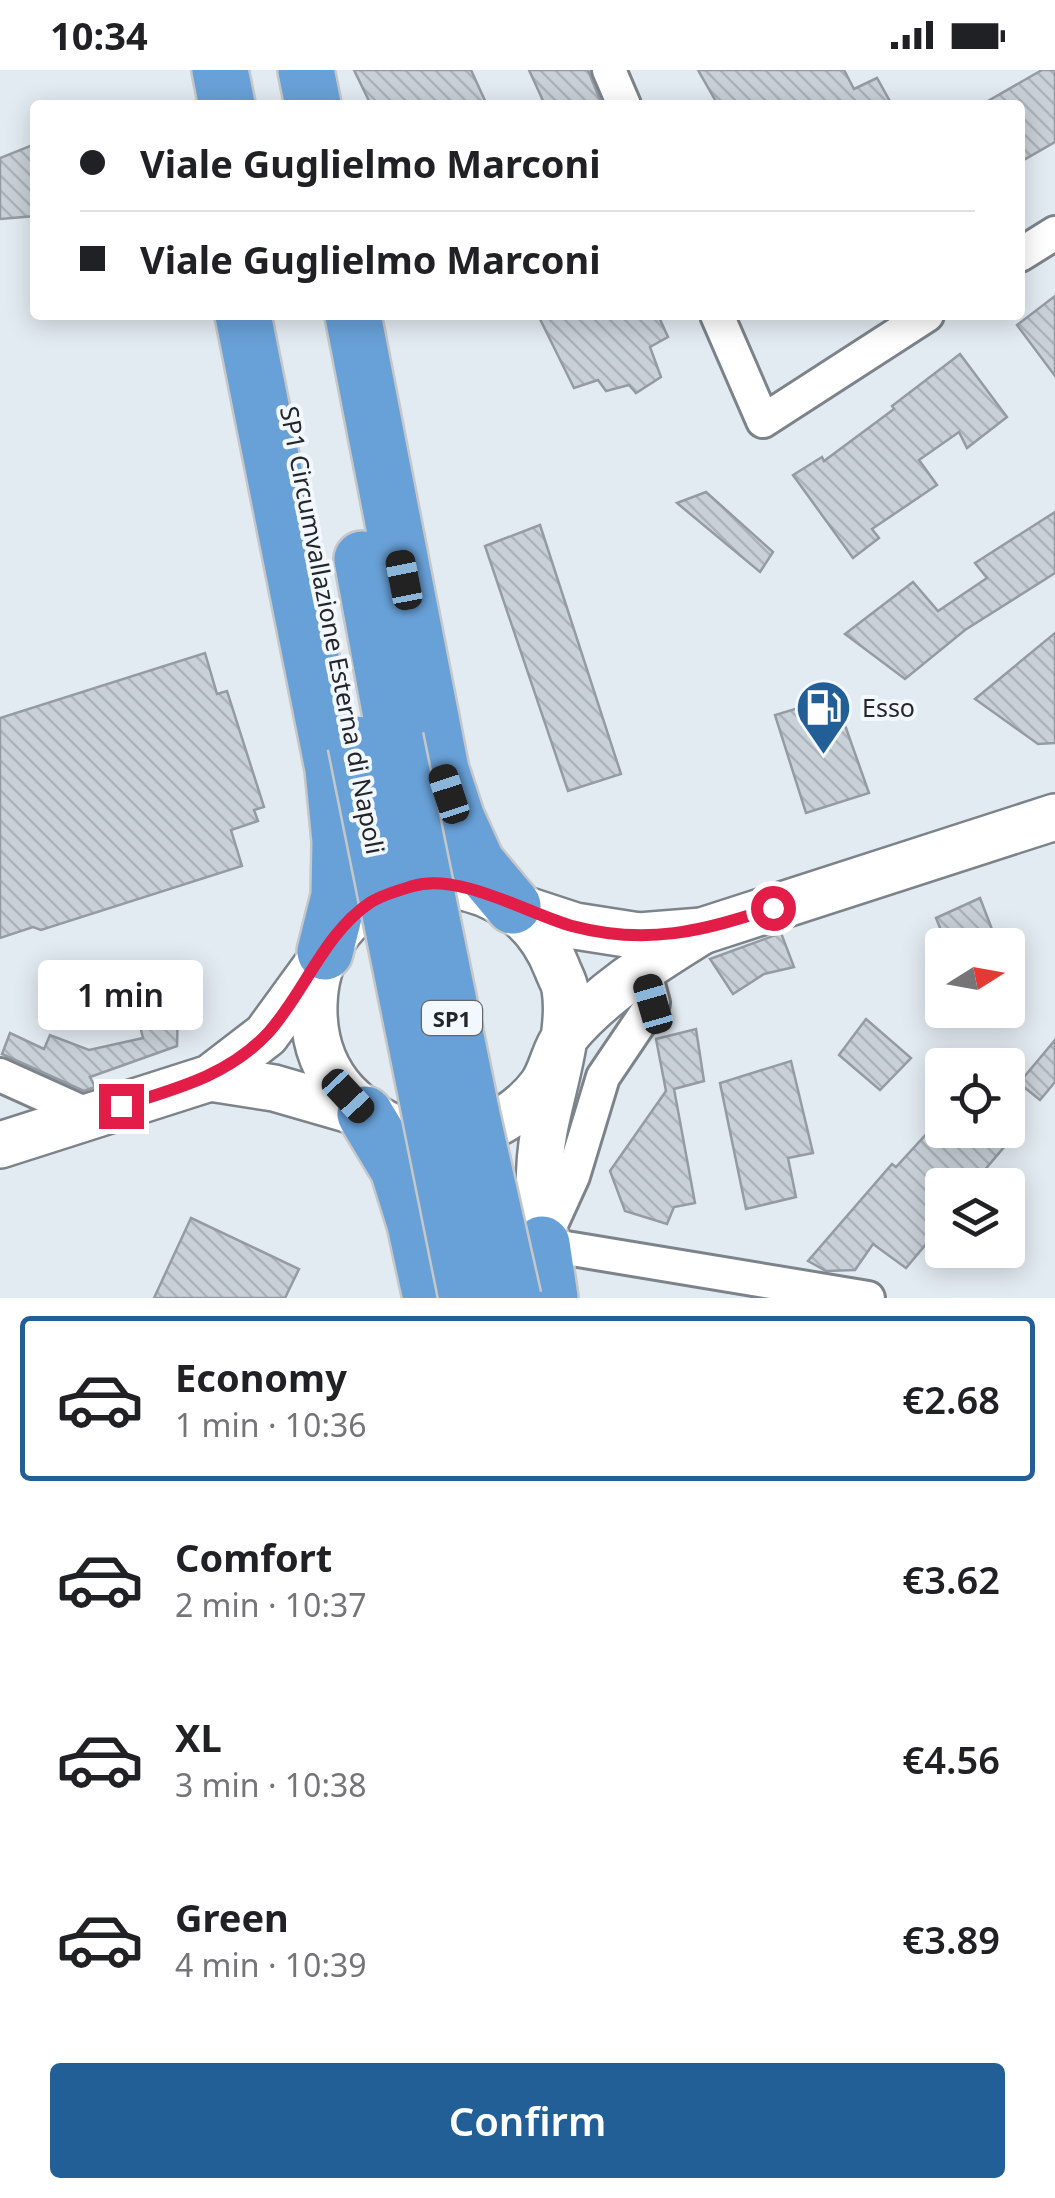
<!DOCTYPE html>
<meta charset="utf-8">
<style>
:root{--surface:#fff;--page:#f2f2f2;--text:#202124;--muted:#757577;--line:#e0e0e0;--accent:#225f96}
body{margin:0;font-family:"Noto Sans",sans-serif;background:var(--page);color:var(--text);height:100vh;display:flex;flex-direction:column;font-size:38px;white-space:nowrap}
*{box-sizing:border-box;margin:0}
p{font-size:32px;color:var(--muted)}
.icon{flex:none;width:55px;height:55px;fill:none;stroke:currentColor;stroke-width:2;stroke-linecap:round;stroke-linejoin:round}
.map{position:relative;height:1228px;overflow:hidden}
.drawer{display:flex;flex-direction:column;background:var(--surface);flex:1}
.drawer>*{flex:none}
.guide{position:absolute;left:30px;top:30px;width:995px;height:220px;border-radius:10px;box-shadow:0 5px 25px #0003;display:grid;align-content:center;height:220px;padding:0 50px;background:var(--surface)}
.needle{width:65px;rotate:79deg}
.buttons{position:absolute;left:925px;top:858px;display:grid;gap:20px}
.buttons a{display:grid;place-items:center;width:100px;height:100px;border-radius:10px;background:var(--surface);box-shadow:0 5px 25px #0003;font-size:50px}
.end{position:absolute;width:45px;height:45px;margin:-22px;border:12px solid #e11d48;background:#fff;box-shadow:0 0 0 5px #fff}
.from{border-radius:50%}
.bubble{position:absolute;height:70px;border-radius:10px;background:var(--surface);box-shadow:0 5px 25px #0003;font-size:32px;font-weight:600;line-height:70px;text-align:center}
.car{position:absolute;width:30px;height:60px;margin:-30px -15px;border-radius:12px;box-shadow:0 0 8px 2px #0007;background:linear-gradient(#222 24%,#8ab4d8 0 40%,#222 0 76%,#8ab4d8 0 86%,#222 0)}
.guide b{display:flex;align-items:center;gap:35px;height:95px;font-size:38px}
.guide b+b{border-top:2px solid var(--line)}
.guide i{width:25px;height:25px;background:var(--text)}
ul{padding:18px 0 0;list-style:none}
li{display:flex;align-items:center;gap:30px;height:165px;margin:0 20px 15px;padding:0 30px;border:5px solid transparent;border-radius:10px}
li div{flex:1}
li b{display:block;font-size:38px}
li em{font-style:normal;font-weight:600}
li.current{border-color:var(--accent)}
li>.icon{width:90px;height:90px;stroke-width:1.5}
.cta{display:flex;gap:20px;margin-top:auto;padding:20px 50px}
.cta a{flex:1;height:115px;border-radius:10px;background:var(--accent);color:#fff;font-size:40px;font-weight:600;line-height:115px;text-align:center}
.status{display:flex;justify-content:space-between;align-items:center;height:70px;padding:0 50px;background:var(--surface);direction:ltr}
.status svg{height:28px;fill:currentColor}
.map>svg:first-child{display:block}
.building{fill:url(#building-back-hatch);stroke:#959ba3;stroke-width:2.5}
.lines{fill:none;stroke-linecap:round;stroke-linejoin:round}
.street-casing{stroke:#7c838a;stroke-width:38}
.secondary-casing{stroke:#7c838a;stroke-width:50}
.highway-casing{stroke:#c6c7c8;stroke-width:60}
.street{stroke:#fff;stroke-width:32}
.secondary{stroke:#fff;stroke-width:45}
.highway{stroke:#68a1d8;stroke-width:55}
.highway-bridge-casing{stroke:#c6c7c8;stroke-width:60;stroke-linecap:butt}
.highway-bridge{stroke:#68a1d8;stroke-width:55}
.route{stroke:#e11d48;stroke-width:12}
.labels{text-anchor:middle;dominant-baseline:central;stroke-width:8;stroke-linejoin:round;paint-order:stroke}
.shield{fill:#f2f8fe;stroke:#62666a;stroke-width:2.5}
.shield-label{font-size:22px;font-weight:bold;fill:#24272a}
.street-label{font-size:25px;fill:#24272a;stroke:#f2f8fe}
.poi-label{font-size:25px;fill:#24272a;stroke:#f2f8fe;text-anchor:start}
</style>
<div class="status"><b>10:34</b><svg viewBox="0 0 49 12"><path d="M0 12V9h3v3zM5 12V6h3v6zM10 12V3h3v9zM15 12V0h3v12zM26 1h20v11H26zM47 4h2v5h-2z"/></svg></div>
<div class="map">
<svg width="1055" height="1228" viewBox="0 0 1055 1228">
<defs>
<pattern id="building-back-hatch" width="6" height="6" patternUnits="userSpaceOnUse" patternTransform="scale(2.5)"><rect width="6" height="6" fill="#c9d1d8"/><path d="M-1 5l2 2M0 0l6 6M5-1l2 2" fill="none" stroke="#acb3ba"/></pattern>
</defs>
<rect width="100%" height="100%" fill="#e3ebf2"/>
<!-- building -->
<g class="building">
<polygon points="354,0 471,0 487,35 371,35"/>
<polygon points="529,0 588,0 602,35 545,35"/>
<polygon points="698,0 844,0 854,19 877,8 892,35 718,35"/>
<polygon points="1042,0 1055,0 1055,72 1020,92 1020,35 981,35"/>
<polygon points="35,74 35,146 0,149 0,88"/>
<polygon points="1055,226 1055,306 1017,255"/>
<polygon points="538,245 658,245 668,267 650,277 661,307 636,323 629,315 606,321 598,310 574,318"/>
<polygon points="960,284 1007,347 967,378 959,362 919,390 937,415 872,459 879,468 853,488 793,405 822,387 824,391 894,339 892,336"/>
<polygon points="706,422 773,482 760,502 677,433"/>
<polygon points="1055,442 1055,503 965,560 905,609 845,564 913,512 938,541 987,508 975,493"/>
<polygon points="540,455 621,704 568,721 485,476"/>
<polygon points="1055,563 1055,673 1038,674 975,629"/>
<polygon points="205,583 217,624 227,621 264,737 254,740 258,751 231,760 242,796 41,860 33,857 0,868 0,648"/>
<polygon points="835,627 869,723 806,743 775,645"/>
<polygon points="980,828 998,875 947,875 936,848"/>
<polygon points="781,863 794,897 764,904 733,924 710,889"/>
<polygon points="190,912 196,932 178,938 177,976 90,1007 95,1017 84,1021 2,984 10,963 44,979 50,965 89,980 143,968 132,924"/>
<polygon points="866,949 911,988 880,1020 839,985"/>
<polygon points="696,959 704,1011 674,1019 695,1133 674,1137 667,1154 625,1141 610,1101 666,1021 656,969"/>
<polygon points="1055,970 1055,1012 1040,1030 1019,1013"/>
<polygon points="791,991 813,1083 788,1088 796,1127 746,1139 720,1013"/>
<polygon points="930,1060 999,1060 1010,1070 972,1115 942,1115 942,1155 906,1198 873,1174 855,1200 826,1201 808,1191 892,1094 896,1097"/>
<polygon points="191,1148 299,1199 285,1228 154,1228"/>
</g>
<g class="lines">
<defs>
<g id="street">
<polyline points="609,0 624,35"/>
<polyline points="1020,185 1055,163"/>
<polyline points="717,245 763,351 927,245"/>
<polyline points="644,899 653,933 603,1007 573,1106 542,1174 868,1228"/>
<polyline points="0,1005 91,1046"/>
</g>
<g id="secondary">
<polyline points="514,836 575,856 639,866 702,861 1055,747"/>
<polyline points="210,1008 274,1018 364,1044"/>
<polyline points="0,1075 210,1008 266,965 317,895"/>
<path d="M542,1174C539,1135 537,1099 544,1061C552,1018 572,962 565,919C564,912 559,904 557,898C507,769 318,797 314,934C313,967 322,998 345,1023C374,1054 417,1074 460,1066C491,1061 524,1040 542,1015C552,1001 554,981 565,967C601,923 654,891 702,861"/>
</g>
<g id="highway">
<polyline points="220,0 227,35"/>
<polyline points="306,0 313,35"/>
<polyline points="243,245 333,699 340,771 339,826 325,882"/>
<polyline points="353,245 441,700 457,749 477,793 513,836"/>
<polyline points="362,489 395,668"/>
<polyline points="365,1044 398,1099 415,1154 431,1228"/>
<polyline points="542,1174 550,1228"/>
</g>
</defs>
<!-- street casing -->
<use href="#street" class="street-casing"/>
<!-- secondary casing -->
<use href="#secondary" class="secondary-casing"/>
<!-- highway casing -->
<use href="#highway" class="highway-casing"/>
<!-- street -->
<use href="#street" class="street"/>
<!-- secondary -->
<use href="#secondary" class="secondary"/>
<!-- highway -->
<use href="#highway" class="highway"/>
<defs>
<g id="highway-bridge">
<polyline points="395,668 473,1050 513,1228"/>
<polyline points="356,674 467,1228"/>
</g>
</defs>
<!-- highway-bridge casing -->
<use href="#highway-bridge" class="highway-bridge-casing"/>
<!-- highway-bridge -->
<use href="#highway-bridge" class="highway-bridge"/>
</g>
<g class="lines">
<!-- route -->
<path class="route" d="M121,1036C175,1019 228,1006 268,963C305,922 324,863 371,832C382,825 400,820 413,816C458,802 527,843 572,856C647,876 702,861 773,838"/>
</g>
<!-- icons -->
<defs>
<symbol id="fuel-pin" viewBox="-11 -11 22 30"><path d="M0 17L-7.5 6A9.5 9.5 0 1 1 7.5 6Z" fill="#225f96" stroke="#f2f8fe"/><path d="M-5.5-6h7V0h2V4h1.3V-2.5L3-4.5l.8-.8L6-3V5H2.5V1h-1V6h-7ZM-4.2-4.7v3.2H.2V-4.7Z" fill="#fff"/></symbol>
</defs>
<g fill-rule="evenodd">
<use href="#fuel-pin" x="792" y="606" width="63" height="86"/>
</g>
<g class="labels">
<!-- shield labels -->
<rect class="shield" x="422" y="931" width="60" height="34" rx="8"/>
<g class="shield-label">
<text x="452" y="948">SP1</text>
</g>
<!-- street labels -->
<g class="street-label">
<text transform="translate(333 560) rotate(79)">SP1 Circumvallazione Esterna di Napoli</text>
</g>
<!-- poi labels -->
<g class="poi-label">
<text x="862" y="637">Esso</text>
</g>
</g>
</svg>
<div class="buttons">
<a><svg class="needle" viewBox="-14 -14 28 28"><path d="M0-13l5 13h-10z" fill="#e53935"/><path d="M0 13l5-13h-10z" fill="#757577"/></svg></a>
<a><svg class="icon" aria-label="locate" viewBox="0 0 24 24"><circle cx="12" cy="12" r="6"/><path d="M12 2v4M12 18v4M2 12h4M18 12h4"/></svg></a>
<a><svg class="icon" aria-label="layers" viewBox="0 0 24 24"><path d="M12 4l9 5-9 5-9-5zM3 14l9 5 9-5"/></svg></a>
</div>
<i class="end from" style="left:773px;top:838px"></i>
<i class="end" style="left:121px;top:1036px"></i>
<div class="bubble" style="left:38px;top:890px;width:165px">1 min</div>
<i class="car" style="left:404px;top:510px;rotate:349deg"></i>
<i class="car" style="left:449px;top:724px;rotate:342deg"></i>
<i class="car" style="left:653px;top:934px;rotate:344deg"></i>
<i class="car" style="left:348px;top:1026px;rotate:137deg"></i>
<div class="guide">
<b><i class="from"></i>Viale Guglielmo Marconi</b>
<b><i></i>Viale Guglielmo Marconi</b>
</div>
</div>
<section class="drawer">
<ul>
<li class="current"><svg class="icon" aria-label="car" viewBox="0 0 24 24"><path d="M5 17H2v-5l4-1 3-4h7l3 4 3 1v5h-3M9 17h6M6 11h13"/><circle cx="7" cy="17" r="2"/><circle cx="17" cy="17" r="2"/></svg><div><b>Economy</b><p>1 min · 10:36</p></div><em>€2.68</em></li>
<li><svg class="icon" aria-label="car" viewBox="0 0 24 24"><path d="M5 17H2v-5l4-1 3-4h7l3 4 3 1v5h-3M9 17h6M6 11h13"/><circle cx="7" cy="17" r="2"/><circle cx="17" cy="17" r="2"/></svg><div><b>Comfort</b><p>2 min · 10:37</p></div><em>€3.62</em></li>
<li><svg class="icon" aria-label="car" viewBox="0 0 24 24"><path d="M5 17H2v-5l4-1 3-4h7l3 4 3 1v5h-3M9 17h6M6 11h13"/><circle cx="7" cy="17" r="2"/><circle cx="17" cy="17" r="2"/></svg><div><b>XL</b><p>3 min · 10:38</p></div><em>€4.56</em></li>
<li><svg class="icon" aria-label="car" viewBox="0 0 24 24"><path d="M5 17H2v-5l4-1 3-4h7l3 4 3 1v5h-3M9 17h6M6 11h13"/><circle cx="7" cy="17" r="2"/><circle cx="17" cy="17" r="2"/></svg><div><b>Green</b><p>4 min · 10:39</p></div><em>€3.89</em></li>
</ul>
<div class="cta"><a>Confirm</a></div>
</section>
